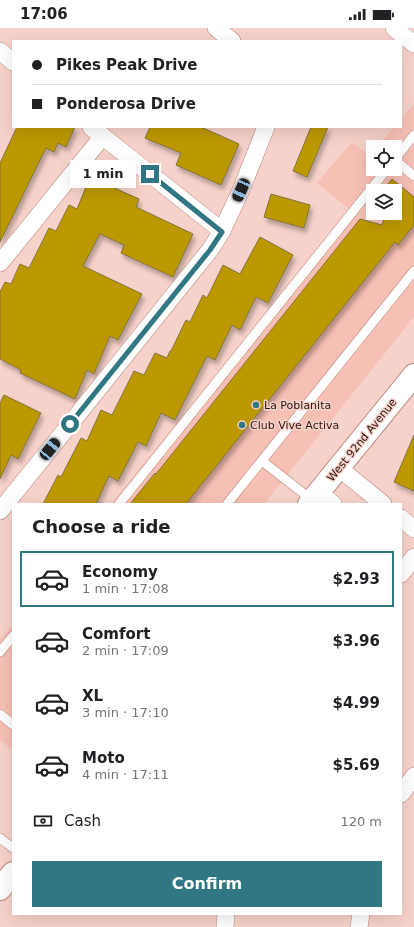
<!DOCTYPE html>
<meta charset="utf-8">
<style>
:root{--surface:#fff;--page:#f6f6f6;--text:#202124;--muted:#757577;--line:#e0e0e0;--accent:#307683}
body{margin:0;font-family:"DejaVu Sans",sans-serif;background:var(--page);color:var(--text);height:100vh;display:flex;flex-direction:column;font-size:15px;white-space:nowrap}
*{box-sizing:border-box;margin:0}
p{font-size:13px;color:var(--muted)}
.icon{flex:none;width:22px;height:22px;fill:none;stroke:currentColor;stroke-width:2;stroke-linecap:round;stroke-linejoin:round}
.map{position:relative;flex:1;overflow:hidden}
.side{position:absolute;left:12px;top:475px;width:390px;height:412px;display:flex;flex-direction:column;background:var(--surface);border-radius:0px;box-shadow:0 4px 16px #0002}
.side>*{flex:none}
.hud{position:absolute;left:12px;top:12px;width:390px;height:88px;border-radius:0px;box-shadow:0 4px 16px #0002;display:grid;align-content:center;height:88px;padding:0 20px;background:var(--surface)}
.controls{position:absolute;left:366px;top:112px;display:grid;gap:8px}
.controls a{display:grid;place-items:center;width:36px;height:36px;border-radius:0px;background:var(--surface);box-shadow:0 4px 16px #0002;font-size:20px}
.end{position:absolute;width:18px;height:18px;margin:-9px;border:5px solid #307683;background:#fff;box-shadow:0 0 0 2px #fff}
.from{border-radius:50%}
.bubble{position:absolute;height:28px;border-radius:0px;background:var(--surface);box-shadow:0 4px 16px #0002;font-size:13px;font-weight:800;line-height:28px;text-align:center}
.car{position:absolute;width:12px;height:24px;margin:-12px -6px;border-radius:5px;box-shadow:0 0 3px 1px #0007;background:linear-gradient(#222 24%,#8ab4d8 0 40%,#222 0 76%,#8ab4d8 0 86%,#222 0)}
.hud b{display:flex;align-items:center;gap:14px;height:38px;font-size:15px}
.hud b+b{border-top:1px solid var(--line)}
.hud i{width:10px;height:10px;background:var(--text)}
ul{padding:0;list-style:none}
li{display:flex;align-items:center;gap:12px;height:56px;margin:0 8px 6px;padding:0 12px;border:2px solid transparent;border-radius:0px}
li div{flex:1}
li b{display:block;font-size:15px}
li em{font-style:normal;font-weight:800}
li.current{border-color:var(--accent)}
li>.icon{width:36px;height:36px;stroke-width:1.5}
h2{padding:0 20px;font-size:18px;line-height:48px}
.pay{display:flex;align-items:center;gap:10px;height:44px;padding:0 20px;font-size:15px}
.pay p{margin-inline-start:auto}
.primary-button{display:flex;gap:8px;margin-top:auto;padding:8px 20px}
.primary-button a{flex:1;height:46px;border-radius:0px;background:var(--accent);color:#fff;font-size:16px;font-weight:800;line-height:46px;text-align:center}
.status{display:flex;justify-content:space-between;align-items:center;height:28px;padding:0 20px;background:var(--surface);direction:ltr}
.status svg{height:11px;fill:currentColor}
.map>svg:first-child{display:block}
.built{fill:#f7c0b5;fill-rule:evenodd}
.building{fill:#bd9901;stroke:#82713f;filter:url(#shadow)}
.lines{fill:none;stroke-linecap:round;stroke-linejoin:round}
.lane-casing{stroke:#bd857a;stroke-width:10}
.street-casing{stroke:#bd857a;stroke-width:18}
.primary-casing{stroke:#bd857a;stroke-width:24}
.lane{stroke:#fff;stroke-width:9}
.street{stroke:#fff;stroke-width:17}
.primary{stroke:#fff;stroke-width:22}
.route{stroke:#307683;stroke-width:5}
.poi-dot{fill:#307683;stroke:#f7d2ca;stroke-width:1.5}
.labels{text-anchor:middle;dominant-baseline:central;stroke-width:3;stroke-linejoin:round;paint-order:stroke}
.poi-label{font-size:11px;fill:#2c1612;stroke:#f7d2ca;text-anchor:start}
.street-label{font-size:11px;fill:#2c1612;stroke:#f7d2ca}
</style>
<div class="status"><b>17:06</b><svg viewBox="0 0 49 12"><path d="M0 12V9h3v3zM5 12V6h3v6zM10 12V3h3v9zM15 12V0h3v12zM26 1h20v11H26zM47 4h2v5h-2z"/></svg></div>
<div class="map">
<svg width="414" height="899" viewBox="0 0 414 899">
<defs>
<filter id="shadow"><feDropShadow dx="2.5" dy="4.5" stdDeviation="2" flood-color="#0004"/></filter>
</defs>
<rect width="100%" height="100%" fill="#f7d2ca"/>
<!-- built -->
<g class="built">
<path d="M414,75V289L264,476H111L350,182L317,155L352,114L370,128L373,124V141H395V119H377L394,99H401V91ZM373,163H395V185H373Z"/>
<polygon points="13,596 13,722 0,712 0,611"/>
</g>
<!-- building -->
<g class="building">
<polygon points="17,99 75,99 66,119 58,115 54,124 46,120 0,214 0,135"/>
<polygon points="150,99 201,99 239,116 221,157 176,137 181,125 145,110"/>
<polygon points="311,99 328,99 307,149 293,143"/>
<polygon points="90,149 139,171 136,179 193,206 173,249 121,225 124,217 100,206 83,238 142,266 118,312 110,308 94,346 87,342 75,371 20,345 21,342 0,331 0,264 5,254 11,256 20,236 29,240 49,200 56,203 69,177 77,181"/>
<polygon points="392,151 414,169 414,197 398,217 395,214 186,476 130,476 155,445 156,446 360,191 382,197 386,185 395,185 395,163 382,163"/>
<polygon points="271,166 310,177 304,200 264,189"/>
<polygon points="260,209 293,227 268,275 256,269 240,302 232,297 215,332 207,328 175,392 161,385 146,418 138,414 118,453 109,448 96,476 43,476 58,447 61,449 81,410 87,413 101,382 112,387 134,343 144,347 155,325 167,330 170,323 171,323 186,292 190,294 203,267 207,270 223,237 240,246"/>
<polygon points="4,367 41,385 18,431 11,427 0,451 0,375"/>
<polygon points="414,407 414,463 394,454"/>
</g>
<g class="lines">
<defs>
<g id="lane">
<polyline points="395,131 414,107"/>
<polyline points="395,132 414,148"/>
<polyline points="262,433 312,472"/>
<polyline points="119,476 387,141"/>
<polyline points="227,476 414,243"/>
<polyline points="0,624 13,608"/>
<polyline points="0,686 13,697"/>
<polyline points="0,810 13,820"/>
</g>
<g id="street">
<polyline points="216,0 232,13"/>
<polyline points="394,0 414,16"/>
<polyline points="0,23 13,34"/>
<polyline points="91,99 222,203"/>
<polyline points="0,235 103,108"/>
<polyline points="339,440 383,476"/>
<polyline points="319,465 333,476"/>
<polyline points="0,483 210,222 222,203 241,162 266,99"/>
<polyline points="401,490 414,501"/>
<polyline points="401,546 414,529"/>
<polyline points="401,766 414,748"/>
<polyline points="225,899 226,886"/>
<polyline points="359,899 361,886"/>
</g>
<g id="primary">
<polyline points="309,476 414,347"/>
<polyline points="0,861 13,845"/>
</g>
</defs>
<!-- lane casing -->
<use href="#lane" class="lane-casing"/>
<!-- street casing -->
<use href="#street" class="street-casing"/>
<!-- primary casing -->
<use href="#primary" class="primary-casing"/>
<!-- lane -->
<use href="#lane" class="lane"/>
<!-- street -->
<use href="#street" class="street"/>
<!-- primary -->
<use href="#primary" class="primary"/>
</g>
<g class="lines">
<!-- route -->
<polyline class="route" points="70,396 210,222 222,204 150,146"/>
</g>
<!-- markers -->
<g class="poi-dot">
<circle cx="256" cy="377" r="4"/>
<circle cx="242" cy="397" r="4"/>
</g>
<g class="labels">
<!-- poi labels -->
<g class="poi-label">
<text x="264" y="377">La Poblanita</text>
<text x="250" y="397">Club Vive Activa</text>
</g>
<!-- street labels -->
<g class="street-label">
<text transform="translate(362 412) rotate(-51)">West 92nd Avenue</text>
</g>
</g>
</svg>
<div class="controls">
<a><svg class="icon" aria-label="locate" viewBox="0 0 24 24"><circle cx="12" cy="12" r="6"/><path d="M12 2v4M12 18v4M2 12h4M18 12h4"/></svg></a>
<a><svg class="icon" aria-label="layers" viewBox="0 0 24 24"><path d="M12 4l9 5-9 5-9-5zM3 14l9 5 9-5"/></svg></a>
</div>
<i class="end from" style="left:70px;top:396px"></i>
<i class="end" style="left:150px;top:146px"></i>
<div class="bubble" style="left:70px;top:132px;width:66px">1 min</div>
<i class="car" style="left:241px;top:162px;rotate:204deg"></i>
<i class="car" style="left:50px;top:421px;rotate:39deg"></i>
<div class="hud">
<b><i class="from"></i>Pikes Peak Drive</b>
<b><i></i>Ponderosa Drive</b>
</div>
<section class="side">
<h2>Choose a ride</h2>
<ul>
<li class="current"><svg class="icon" aria-label="car" viewBox="0 0 24 24"><path d="M5 17H2v-5l4-1 3-4h7l3 4 3 1v5h-3M9 17h6M6 11h13"/><circle cx="7" cy="17" r="2"/><circle cx="17" cy="17" r="2"/></svg><div><b>Economy</b><p>1 min · 17:08</p></div><em>$2.93</em></li>
<li><svg class="icon" aria-label="car" viewBox="0 0 24 24"><path d="M5 17H2v-5l4-1 3-4h7l3 4 3 1v5h-3M9 17h6M6 11h13"/><circle cx="7" cy="17" r="2"/><circle cx="17" cy="17" r="2"/></svg><div><b>Comfort</b><p>2 min · 17:09</p></div><em>$3.96</em></li>
<li><svg class="icon" aria-label="car" viewBox="0 0 24 24"><path d="M5 17H2v-5l4-1 3-4h7l3 4 3 1v5h-3M9 17h6M6 11h13"/><circle cx="7" cy="17" r="2"/><circle cx="17" cy="17" r="2"/></svg><div><b>XL</b><p>3 min · 17:10</p></div><em>$4.99</em></li>
<li><svg class="icon" aria-label="car" viewBox="0 0 24 24"><path d="M5 17H2v-5l4-1 3-4h7l3 4 3 1v5h-3M9 17h6M6 11h13"/><circle cx="7" cy="17" r="2"/><circle cx="17" cy="17" r="2"/></svg><div><b>Moto</b><p>4 min · 17:11</p></div><em>$5.69</em></li>
</ul>
<div class="pay"><svg class="icon" aria-label="cash" viewBox="0 0 24 24"><path d="M3 7h18v10H3z"/><circle cx="12" cy="12" r="2"/></svg>Cash<p>120 m</p></div>
<div class="primary-button"><a>Confirm</a></div>
</section>
</div>
